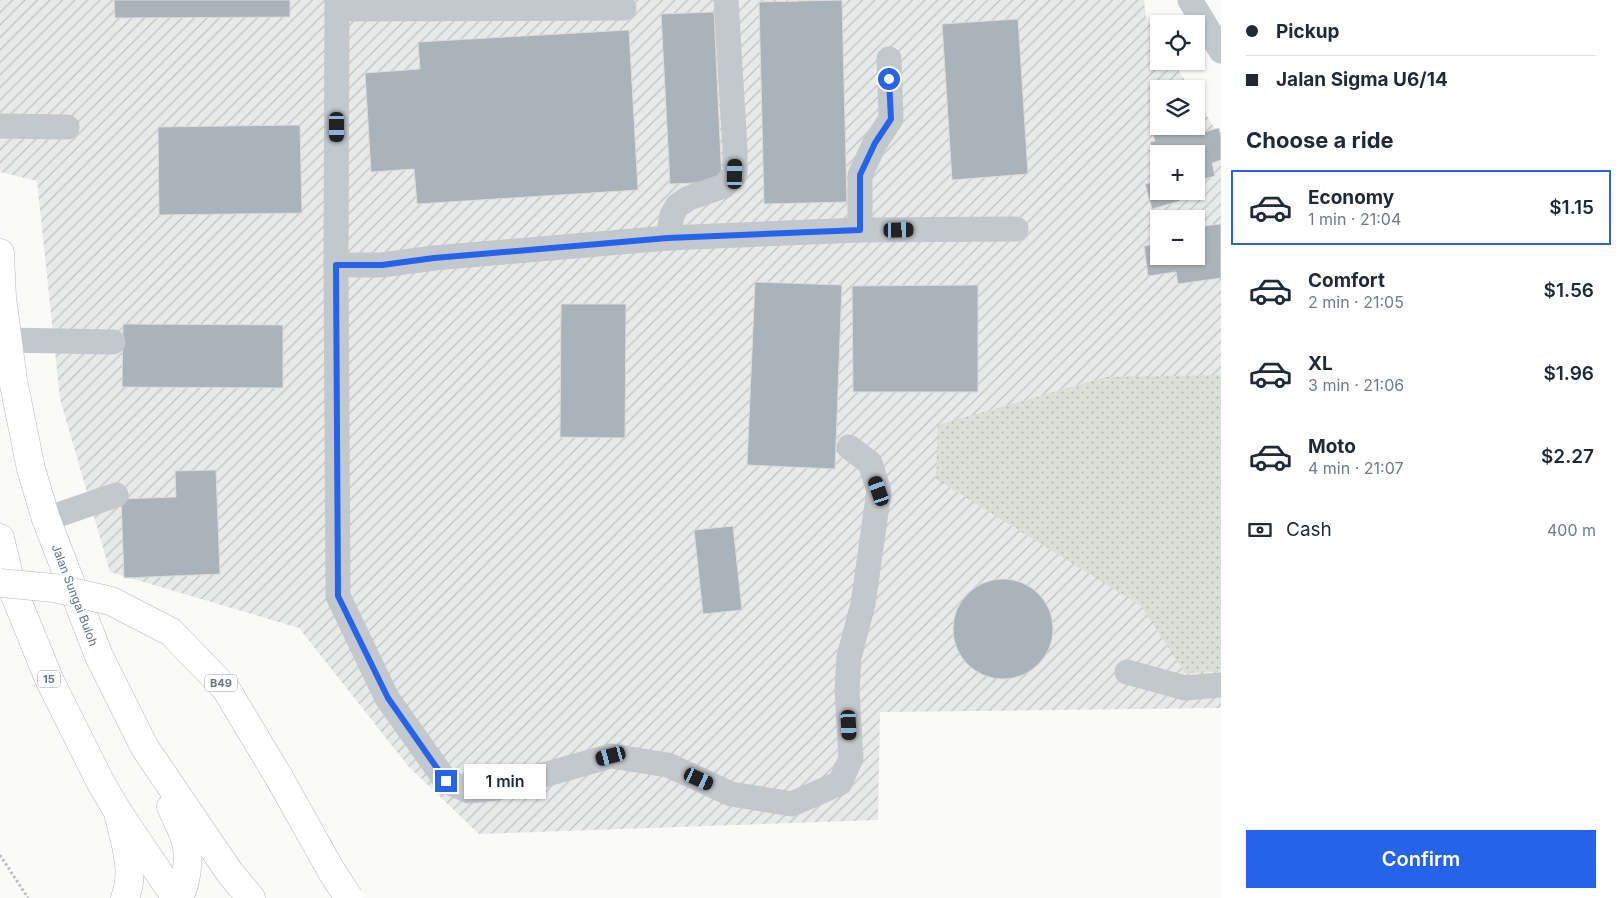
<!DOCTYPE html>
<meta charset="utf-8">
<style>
:root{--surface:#fff;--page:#f2f2f3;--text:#1f2937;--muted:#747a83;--line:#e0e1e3;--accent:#2563eb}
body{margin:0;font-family:Inter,sans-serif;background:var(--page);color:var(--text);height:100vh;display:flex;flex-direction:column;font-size:19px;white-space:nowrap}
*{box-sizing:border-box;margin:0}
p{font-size:16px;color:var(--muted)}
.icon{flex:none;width:28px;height:28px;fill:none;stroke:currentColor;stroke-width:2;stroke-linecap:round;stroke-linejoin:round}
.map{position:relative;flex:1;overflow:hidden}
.details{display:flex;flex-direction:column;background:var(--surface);width:400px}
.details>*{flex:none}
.hud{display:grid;align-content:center;height:110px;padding:0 25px;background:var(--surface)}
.fabs{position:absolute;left:1150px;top:15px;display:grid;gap:10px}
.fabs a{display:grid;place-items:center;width:55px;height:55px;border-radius:0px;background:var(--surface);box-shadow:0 1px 4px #0004;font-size:25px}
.end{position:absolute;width:22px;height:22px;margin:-11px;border:6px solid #2563eb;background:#fff;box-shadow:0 0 0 2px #fff}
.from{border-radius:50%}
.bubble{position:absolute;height:35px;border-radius:0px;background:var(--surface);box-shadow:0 1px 4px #0004;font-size:16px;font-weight:600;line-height:35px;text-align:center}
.car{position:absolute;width:15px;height:30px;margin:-15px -8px;border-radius:6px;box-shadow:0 0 4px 1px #0007;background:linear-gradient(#222 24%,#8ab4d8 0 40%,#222 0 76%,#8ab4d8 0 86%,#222 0)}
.hud b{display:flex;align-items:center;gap:18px;height:48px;font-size:19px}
.hud b+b{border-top:1px solid var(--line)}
.hud i{width:12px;height:12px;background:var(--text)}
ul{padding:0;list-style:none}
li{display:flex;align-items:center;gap:15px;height:75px;margin:0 10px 8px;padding:0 15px;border:2px solid transparent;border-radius:0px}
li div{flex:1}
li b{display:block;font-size:19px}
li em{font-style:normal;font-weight:600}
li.current{border-color:var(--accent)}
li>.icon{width:45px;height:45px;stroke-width:1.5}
h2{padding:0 25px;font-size:22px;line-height:60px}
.pay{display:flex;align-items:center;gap:12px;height:55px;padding:0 25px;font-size:19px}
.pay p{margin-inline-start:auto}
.action{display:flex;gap:10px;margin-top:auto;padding:10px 25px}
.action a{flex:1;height:58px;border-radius:0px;background:var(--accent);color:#fff;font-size:20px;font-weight:600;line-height:58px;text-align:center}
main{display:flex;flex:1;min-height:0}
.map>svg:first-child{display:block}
.industrial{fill:url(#industrial-furrows);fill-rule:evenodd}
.grass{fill:url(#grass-dots)}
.building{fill:#aab3b9;stroke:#dcdcda}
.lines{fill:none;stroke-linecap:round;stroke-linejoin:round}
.major-casing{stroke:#b5babe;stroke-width:29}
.highway-casing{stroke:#b4b9bd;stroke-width:29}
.path{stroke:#bbbfc2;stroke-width:3;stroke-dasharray:2.5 2.5;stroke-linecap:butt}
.minor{stroke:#c3c8cc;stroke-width:25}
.major{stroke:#fff;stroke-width:28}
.highway{stroke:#fff;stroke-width:28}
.highway-bridge-casing{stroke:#b4b9bd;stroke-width:29;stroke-linecap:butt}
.highway-bridge{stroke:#fff;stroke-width:28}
.route{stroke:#2563eb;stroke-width:6}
.labels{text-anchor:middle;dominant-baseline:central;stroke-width:5;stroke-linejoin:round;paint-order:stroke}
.shield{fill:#fff;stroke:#939fa8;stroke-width:1}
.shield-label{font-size:11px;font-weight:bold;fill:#657683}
.street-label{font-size:12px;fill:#657683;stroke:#fff}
</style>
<main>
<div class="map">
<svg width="1221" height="898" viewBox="0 0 1221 898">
<defs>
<pattern id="industrial-furrows" width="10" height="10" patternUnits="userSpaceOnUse" patternTransform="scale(1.25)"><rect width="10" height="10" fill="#e8e9e9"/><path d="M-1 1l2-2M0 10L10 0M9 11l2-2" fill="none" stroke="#c0c1c2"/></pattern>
<pattern id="grass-dots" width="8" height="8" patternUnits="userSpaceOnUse" patternTransform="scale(1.25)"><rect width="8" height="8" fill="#dadfd7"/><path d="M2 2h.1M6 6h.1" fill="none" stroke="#b4b9b4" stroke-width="1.8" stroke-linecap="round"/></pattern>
</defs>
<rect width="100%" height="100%" fill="#fafaf8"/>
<!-- industrial -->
<path class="industrial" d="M0,0H1144L1146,17L1159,38V61H1173L1190,89H1159V126H1196V99L1221,138V708L880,712L878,820L479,834L409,767L299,628L110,572L60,399L37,181L0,172ZM1159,154H1196V191H1159ZM1159,219H1196V256H1159Z"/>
<!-- grass -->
<polygon class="grass" points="1221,375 1221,671 1185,673 1141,606 936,479 938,425 1106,377"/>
<!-- building -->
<g class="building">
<polygon points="114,0 290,0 290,17 115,18"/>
<polygon points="842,0 847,202 764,204 759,2"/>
<polygon points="714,12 722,182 670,184 661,14"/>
<polygon points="1018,19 1028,174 952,180 942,24"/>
<polygon points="629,30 638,190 417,204 414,169 371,172 365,73 420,69 418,42"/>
<polygon points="1197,110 1203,132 1219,128 1221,136 1221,160 1212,163 1215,176 1196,181 1196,154 1159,154 1159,191 1178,191 1180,201 1152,209 1145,184 1154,182 1149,166 1156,164 1150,142 1155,141 1149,122 1159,120 1159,126 1196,126"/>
<polygon points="300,125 302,213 159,215 158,127"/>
<polygon points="1221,224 1221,278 1178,284 1176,272 1148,276 1144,246 1159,244 1159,256 1196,256 1196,227"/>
<polygon points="755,282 842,285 835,469 747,465"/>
<polygon points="978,285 978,392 853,392 852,286"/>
<polygon points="561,304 626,304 625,438 560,437"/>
<polygon points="123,324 283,325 283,388 122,387"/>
<polygon points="216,470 220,574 124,578 121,499 176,497 175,471"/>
<polygon points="733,526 742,610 703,614 694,530"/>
<circle cx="1003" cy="629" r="50"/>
</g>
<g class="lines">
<defs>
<path id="major" d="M118,812C124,839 136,871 125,898"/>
<g id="highway">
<polyline points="0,253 2,298 13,380 31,469 46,519 99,656 145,748 230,873 251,898"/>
<polyline points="0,538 12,588 49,679 101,783 118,812 176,898"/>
<path d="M171,807C177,820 185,833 187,847C189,863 186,884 179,898"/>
</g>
</defs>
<!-- major casing -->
<use href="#major" class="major-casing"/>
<!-- highway casing -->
<use href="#highway" class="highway-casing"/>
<!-- path -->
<polyline class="path" points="0,855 28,898"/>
<!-- minor -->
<g class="minor">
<polyline points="337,0 336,265 338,596 387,698 446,781 469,791 497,788 611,756 668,765 731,794 792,804 840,783 851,758 847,691 849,657 863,604 879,491 870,463 849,447"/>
<polyline points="1190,0 1221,51"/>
<polyline points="337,9 624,8"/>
<polyline points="0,126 67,127"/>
<polyline points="860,230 860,175 875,143 891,119 889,59"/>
<polyline points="668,238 672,215 677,206 689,198 724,186 735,174 735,149 726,0"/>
<polyline points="336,265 382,265 434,258 668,238 860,230 1016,229"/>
<polyline points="7,340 113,342"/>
<polyline points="46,519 116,495"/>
<polyline points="1127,672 1185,688 1221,685"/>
</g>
<!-- major -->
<use href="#major" class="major"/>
<!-- highway -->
<use href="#highway" class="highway"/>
<defs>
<polyline id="highway-bridge" points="0,583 54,588 111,601 171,632 226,689 280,779 332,872 349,898"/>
</defs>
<!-- highway-bridge casing -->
<use href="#highway-bridge" class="highway-bridge-casing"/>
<!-- highway-bridge -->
<use href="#highway-bridge" class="highway-bridge"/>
</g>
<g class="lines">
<!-- route -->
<polyline class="route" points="446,781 388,698 338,596 336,265 382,265 434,258 668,238 860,230 860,175 875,143 891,119 889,79"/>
</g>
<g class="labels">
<!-- shield labels -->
<g class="shield">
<rect x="38" y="670.5" width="22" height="17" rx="4"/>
<rect x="205" y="674.5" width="32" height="17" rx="4"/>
</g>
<g class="shield-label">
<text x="49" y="679">15</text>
<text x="221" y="683">B49</text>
</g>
<!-- street labels -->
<g class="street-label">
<text transform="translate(75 595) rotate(69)">Jalan Sungai Buloh</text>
</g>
</g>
</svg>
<div class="fabs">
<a><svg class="icon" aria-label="locate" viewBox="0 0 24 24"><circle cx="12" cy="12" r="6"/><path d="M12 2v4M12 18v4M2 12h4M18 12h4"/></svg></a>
<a><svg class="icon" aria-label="layers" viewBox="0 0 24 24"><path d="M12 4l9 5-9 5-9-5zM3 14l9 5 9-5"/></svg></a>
<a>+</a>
<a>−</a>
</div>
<i class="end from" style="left:889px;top:79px"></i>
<i class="end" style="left:446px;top:781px"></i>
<div class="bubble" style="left:464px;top:764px;width:82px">1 min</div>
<i class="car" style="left:337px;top:127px;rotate:180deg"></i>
<i class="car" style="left:735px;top:174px;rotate:1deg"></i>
<i class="car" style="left:899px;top:230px;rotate:89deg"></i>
<i class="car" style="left:879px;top:491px;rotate:341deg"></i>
<i class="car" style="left:849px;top:725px;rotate:177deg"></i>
<i class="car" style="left:611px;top:756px;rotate:255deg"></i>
<i class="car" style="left:699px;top:779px;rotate:115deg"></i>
</div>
<section class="details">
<div class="hud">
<b><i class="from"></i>Pickup</b>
<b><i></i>Jalan Sigma U6/14</b>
</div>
<h2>Choose a ride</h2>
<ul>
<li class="current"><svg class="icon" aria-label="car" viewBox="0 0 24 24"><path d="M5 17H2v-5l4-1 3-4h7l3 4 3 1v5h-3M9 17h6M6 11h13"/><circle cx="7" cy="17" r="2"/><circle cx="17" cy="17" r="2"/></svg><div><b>Economy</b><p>1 min · 21:04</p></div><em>$1.15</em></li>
<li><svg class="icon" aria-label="car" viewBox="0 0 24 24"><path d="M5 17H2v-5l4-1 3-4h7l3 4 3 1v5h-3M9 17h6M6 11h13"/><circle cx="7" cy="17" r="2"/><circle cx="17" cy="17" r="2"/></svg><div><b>Comfort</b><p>2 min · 21:05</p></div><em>$1.56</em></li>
<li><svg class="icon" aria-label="car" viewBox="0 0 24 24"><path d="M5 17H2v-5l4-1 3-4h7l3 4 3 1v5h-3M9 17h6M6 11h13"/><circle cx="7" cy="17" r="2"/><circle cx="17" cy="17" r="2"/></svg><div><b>XL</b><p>3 min · 21:06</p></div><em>$1.96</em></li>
<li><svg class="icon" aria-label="car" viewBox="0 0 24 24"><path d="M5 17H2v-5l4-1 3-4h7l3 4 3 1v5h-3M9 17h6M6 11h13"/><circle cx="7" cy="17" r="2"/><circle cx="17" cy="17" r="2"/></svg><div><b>Moto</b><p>4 min · 21:07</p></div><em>$2.27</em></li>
</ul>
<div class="pay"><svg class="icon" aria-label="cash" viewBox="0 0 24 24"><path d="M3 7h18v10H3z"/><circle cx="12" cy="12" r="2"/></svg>Cash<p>400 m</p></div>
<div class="action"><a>Confirm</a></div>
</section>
</main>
